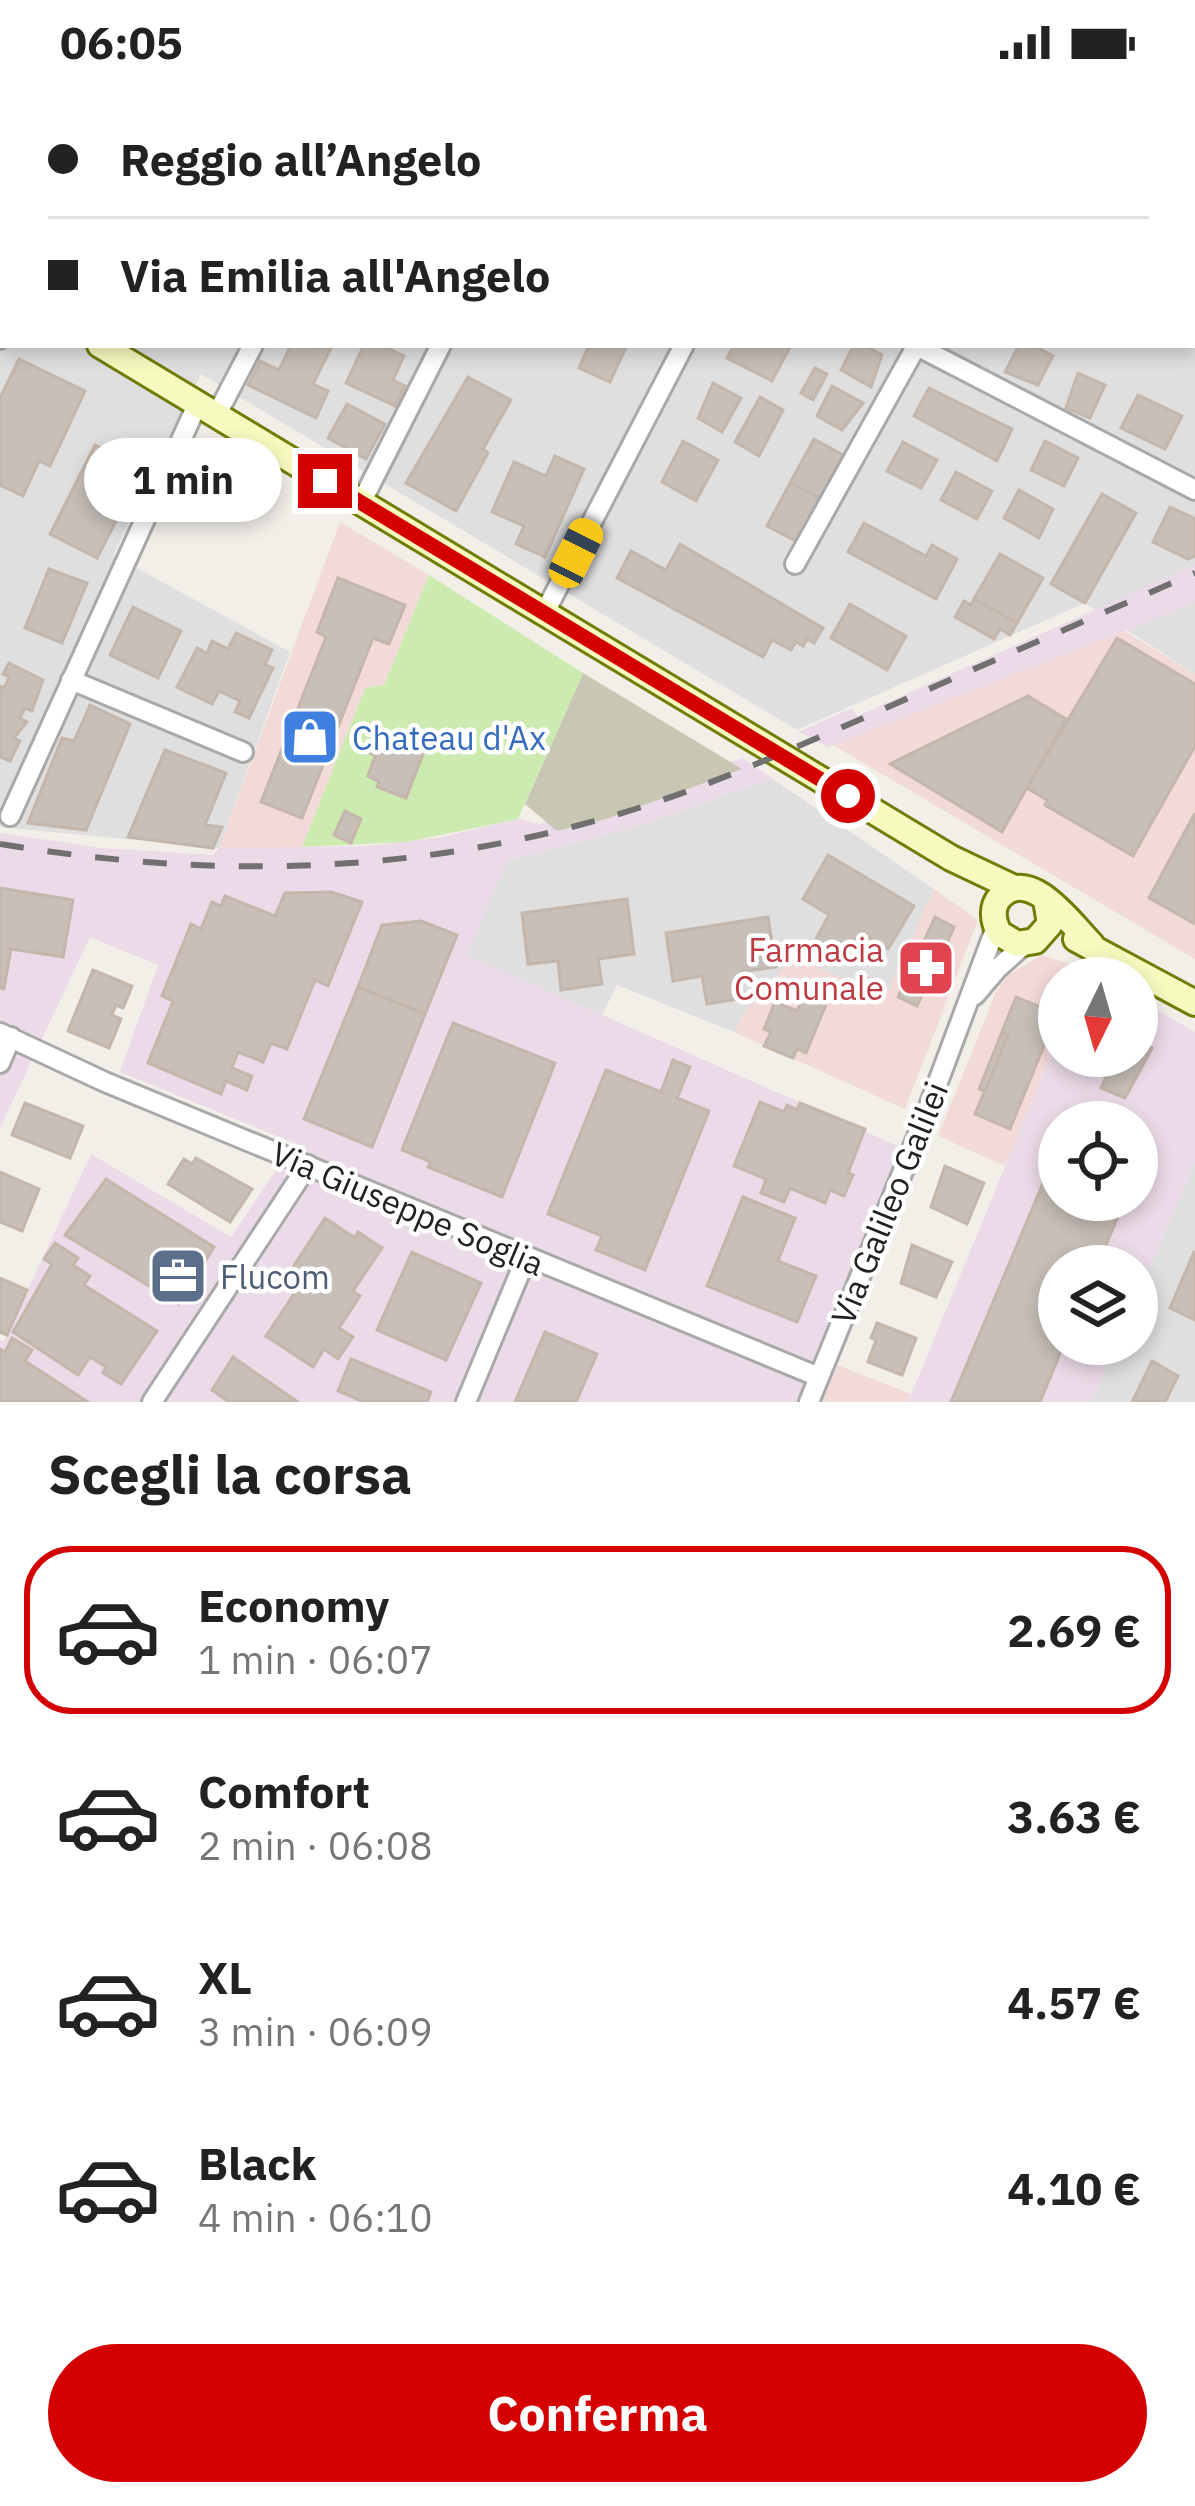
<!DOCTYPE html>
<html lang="it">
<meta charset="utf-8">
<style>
:root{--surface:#fff;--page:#f2f2f2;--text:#222;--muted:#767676;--line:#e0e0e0;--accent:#d40000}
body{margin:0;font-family:"IBM Plex Sans",sans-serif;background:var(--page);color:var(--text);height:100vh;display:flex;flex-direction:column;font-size:45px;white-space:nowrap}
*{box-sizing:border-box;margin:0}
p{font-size:39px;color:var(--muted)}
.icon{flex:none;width:66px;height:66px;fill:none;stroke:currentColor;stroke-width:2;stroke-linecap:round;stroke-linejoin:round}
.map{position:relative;height:1318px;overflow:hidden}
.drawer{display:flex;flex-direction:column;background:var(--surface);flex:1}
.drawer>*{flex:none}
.banner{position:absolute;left:0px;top:0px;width:1197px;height:264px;box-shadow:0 6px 18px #0003;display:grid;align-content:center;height:264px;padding:0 48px;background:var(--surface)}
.needle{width:78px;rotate:185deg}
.controls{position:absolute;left:1038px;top:873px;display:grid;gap:24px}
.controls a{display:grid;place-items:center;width:120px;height:120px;border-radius:50%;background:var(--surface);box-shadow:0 6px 18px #0003;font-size:60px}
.end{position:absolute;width:54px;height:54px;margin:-27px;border:15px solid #d40000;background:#fff;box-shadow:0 0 0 6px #fff}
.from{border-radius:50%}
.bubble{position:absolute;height:84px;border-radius:42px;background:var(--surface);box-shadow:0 6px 18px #0003;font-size:39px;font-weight:700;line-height:84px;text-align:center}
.car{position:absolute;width:36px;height:72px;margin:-36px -18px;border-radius:15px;box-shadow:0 0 9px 3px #0007;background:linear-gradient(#f5c518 24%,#345 0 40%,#f5c518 0 76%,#345 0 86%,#f5c518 0)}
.banner b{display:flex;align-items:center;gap:42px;height:114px;font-size:45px}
.banner b+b{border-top:3px solid var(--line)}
.banner i{width:30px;height:30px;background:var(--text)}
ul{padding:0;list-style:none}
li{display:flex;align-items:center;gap:36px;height:168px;margin:0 24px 18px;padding:0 24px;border:6px solid transparent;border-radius:48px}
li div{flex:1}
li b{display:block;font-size:45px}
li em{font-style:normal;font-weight:700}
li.active{border-color:var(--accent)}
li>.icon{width:108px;height:108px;stroke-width:1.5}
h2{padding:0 48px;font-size:54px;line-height:144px}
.button{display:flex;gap:24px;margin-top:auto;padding:24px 48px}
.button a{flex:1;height:138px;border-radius:72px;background:var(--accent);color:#fff;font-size:48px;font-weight:700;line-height:138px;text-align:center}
.status{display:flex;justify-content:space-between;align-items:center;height:84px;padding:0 60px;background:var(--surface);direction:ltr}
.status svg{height:33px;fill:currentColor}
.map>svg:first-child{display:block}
.residential{fill:#e0dfdf;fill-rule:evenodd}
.commercial{fill:#f2dad9}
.industrial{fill:#ebdbe8;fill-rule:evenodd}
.construction{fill:#c7c7b4}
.grass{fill:#cdebb0}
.building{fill:#c7bfb8;stroke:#c4b6ab;stroke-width:3}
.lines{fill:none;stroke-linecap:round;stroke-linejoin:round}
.street-casing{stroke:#a9a9a9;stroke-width:24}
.secondary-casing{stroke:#707d05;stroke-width:30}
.street{stroke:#fff;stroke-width:18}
.secondary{stroke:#f7fabf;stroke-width:24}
.rail{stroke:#707070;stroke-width:6;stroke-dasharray:24 24;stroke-linecap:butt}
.route{stroke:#d40000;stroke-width:15}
.labels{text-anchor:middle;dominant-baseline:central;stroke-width:9;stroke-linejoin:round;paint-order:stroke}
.shop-label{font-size:33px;fill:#366cbe;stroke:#fff;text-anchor:start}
.health-label{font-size:33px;fill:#be3a42;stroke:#fff;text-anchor:end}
.street-label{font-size:33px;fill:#222;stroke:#fff}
.service-label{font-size:33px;fill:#4e5e75;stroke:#fff;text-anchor:start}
</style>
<div class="status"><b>06:05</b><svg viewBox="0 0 49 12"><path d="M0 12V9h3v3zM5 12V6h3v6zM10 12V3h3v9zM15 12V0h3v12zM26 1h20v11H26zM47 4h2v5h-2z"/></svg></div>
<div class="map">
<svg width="1195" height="1318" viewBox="0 0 1195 1318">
<rect width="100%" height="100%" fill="#f2efe9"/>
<!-- residential -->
<g class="residential">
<path d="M0,0H1195V590L1085,519L797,646L201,290L113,471L290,568L219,764L0,743ZM3,3H1194V261H3Z"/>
<polygon points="773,695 934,805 885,914 751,918 734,948 617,901 602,931 466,871 507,777 631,744"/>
<polygon points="1195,1078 1195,1318 1092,1318 1117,1260 1137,1260 1137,1214"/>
</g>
<!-- commercial -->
<g class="commercial">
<polygon points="340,438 429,491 384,601 365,604 302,763 219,764"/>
<polygon points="1116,542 1195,590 1195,875 833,661"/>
<polygon points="934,805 978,836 905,1025 734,948 751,918 794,873 885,913"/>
<polygon points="1042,871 1086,886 1083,894 1059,894 1059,952 1005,1082 938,1052 996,908 1008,891"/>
<polygon points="837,1281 911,1310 908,1318 822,1318"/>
</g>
<!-- industrial -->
<g class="industrial">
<polygon points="1195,481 1195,518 1171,529 828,663 799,648 852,624 857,632"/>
<polygon points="742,674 773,695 631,744 507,777 467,871 923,1073 822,1318 0,1318 0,1256 4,1257 91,1070 231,1153 294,1059 120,988 158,881 90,853 0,1044 0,749 101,764 213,771 219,764 369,762 442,753 518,735 540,740 663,703"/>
<path d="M1137,914L1195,948V1078L1137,1214V1182H1059V1260H1117L1092,1318H908L1059,952V972H1137ZM1059,1038H1137V1116H1059Z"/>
</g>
<!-- construction -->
<polygon class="construction" points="583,589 742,685 609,734 557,747 525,720"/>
<!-- grass -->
<polygon class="grass" points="429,491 583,589 518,735 406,758 302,763 365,604 384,601"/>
<!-- building -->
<g class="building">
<polygon points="291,261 331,264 313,300 328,307 316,334 248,301 260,277 279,286"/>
<polygon points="364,261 381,261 404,272 393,296 405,302 395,322 346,299"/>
<polygon points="589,261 627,261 610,298 579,284"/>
<polygon points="734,261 791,261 772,297 727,274"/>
<polygon points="854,261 864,261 882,271 871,303 841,286"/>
<polygon points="1019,261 1032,261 1053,272 1038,301 1005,288"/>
<polygon points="19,275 85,307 50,382 39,377 23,412 0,401 0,314"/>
<polygon points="815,284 827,290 813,316 801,309"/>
<polygon points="1078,289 1105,301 1090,334 1066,324"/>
<polygon points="468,293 511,316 483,365 488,369 456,427 406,399"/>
<polygon points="713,299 741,314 722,348 698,334"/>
<polygon points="832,302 863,319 842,346 817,332"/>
<polygon points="929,304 1012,345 997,377 914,332"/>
<polygon points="1138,311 1182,332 1165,365 1121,344"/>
<polygon points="760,313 783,326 759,372 735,358"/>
<polygon points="347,320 385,340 366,375 328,354"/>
<polygon points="814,355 845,372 822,415 790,399"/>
<polygon points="683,357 718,376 696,417 662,398"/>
<polygon points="1045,357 1078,374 1064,402 1031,386"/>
<polygon points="903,358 937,376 921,404 887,387"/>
<polygon points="95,361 143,385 97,474 50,450"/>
<polygon points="555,372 584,385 545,473 516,460 524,442 492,428 514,378 546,392"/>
<polygon points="956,388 992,407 977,435 941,416"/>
<polygon points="790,399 822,415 799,459 767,442"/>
<polygon points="1019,406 1053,425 1039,454 1004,434"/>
<polygon points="1102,410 1136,429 1085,519 1051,500"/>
<polygon points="1170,423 1195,435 1195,472 1188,475 1153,458"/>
<polygon points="864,439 926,472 932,461 957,475 936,515 848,468"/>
<polygon points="680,460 823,544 814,559 807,555 803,562 796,558 791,566 772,556 763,573 617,494 631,467 666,486"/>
<polygon points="1000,470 1043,494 1017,539 974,515"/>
<polygon points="49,485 87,499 62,559 25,544"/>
<polygon points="338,494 405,521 389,560 373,554 302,734 261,718 326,553 317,548"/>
<polygon points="974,515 1017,539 1010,551 1000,545 994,555 955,533 964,517 971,521"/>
<polygon points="850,520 906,552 887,586 831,554"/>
<polygon points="133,523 181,547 158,594 110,571"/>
<polygon points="236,549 272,566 265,581 273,584 249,634 235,628 240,617 219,607 212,620 177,603 197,564 207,569 212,557 228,565"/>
<polygon points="1117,554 1195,600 1195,662 1133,772 1045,721 1047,716 1027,704"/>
<polygon points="9,579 43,596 32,627 25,624 20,634 27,638 14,654 20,657 10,677 0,673 0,602 4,604 9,593 3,590"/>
<polygon points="1028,612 1066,635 1002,748 890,680"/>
<polygon points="90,621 130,640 86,746 28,739 62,654 74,657"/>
<polygon points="377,651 423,670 406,714 377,703 379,698 368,692 375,672 370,669"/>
<polygon points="165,666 226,689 205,741 222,743 213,764 128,753"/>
<polygon points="345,727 361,735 351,759 334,751"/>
<polygon points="1195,729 1195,840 1149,814"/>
<polygon points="828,771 914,822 888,865 860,849 846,873 816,855 829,831 803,815"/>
<polygon points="0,804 73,816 63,873 11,865 4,905 0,904"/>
<polygon points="331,808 362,818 328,902 315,896 287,965 271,959 263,978 238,968 232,984 252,992 247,1006 226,997 221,1010 148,979 173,917 162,912 191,840 201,845 212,818 221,822 225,812 275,832 285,809"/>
<polygon points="627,815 634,870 598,875 602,900 561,906 558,877 528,880 522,829"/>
<polygon points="768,833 776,883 740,888 744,914 707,920 702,892 673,897 666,849"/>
<polygon points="935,833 954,843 944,866 949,868 933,903 927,900 917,922 898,913"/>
<polygon points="421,837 457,851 425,930 358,903 382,841"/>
<polygon points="93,886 132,902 123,924 116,921 112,931 121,935 109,964 68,947"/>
<polygon points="358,903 425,930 372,1063 304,1035"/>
<polygon points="805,908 827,918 806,969 797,965 793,974 764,962 771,948 764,945 775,918 797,927"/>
<polygon points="1016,913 1057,930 1010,1045 975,1030 1008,951 1002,948"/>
<polygon points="453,939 555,979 502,1113 428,1083 431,1078 402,1066"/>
<polygon points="1002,948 1008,951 985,1007 979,1005"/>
<polygon points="1137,958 1152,964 1125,1014 1101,1004 1111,982 1101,978 1104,972 1137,972"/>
<polygon points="673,976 690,983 677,1014 709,1027 645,1186 596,1166 602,1152 548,1130 606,986 661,1008"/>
<polygon points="760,1018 784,1028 787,1021 797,1026 800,1019 865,1045 848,1089 853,1091 844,1112 830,1106 825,1119 790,1104 784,1118 761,1109 766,1095 734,1082"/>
<polygon points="25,1019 83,1042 70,1074 12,1051"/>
<polygon points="1059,1061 1059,1116 1125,1116 1097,1182 1059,1182 1059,1260 1064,1260 1040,1318 951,1318"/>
<polygon points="196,1074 252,1105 230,1138 168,1100 184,1075 192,1080"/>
<polygon points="945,1082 984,1099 967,1140 931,1123"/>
<polygon points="0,1088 39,1105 22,1147 0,1138"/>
<polygon points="106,1095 214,1163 179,1220 65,1151"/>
<polygon points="743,1113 795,1134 778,1177 816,1192 797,1238 707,1202"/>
<polygon points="325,1134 355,1154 358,1148 382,1164 353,1207 360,1212 339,1244 353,1253 338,1275 324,1265 313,1283 266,1252 302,1198 289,1189"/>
<polygon points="55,1159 78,1174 73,1181 90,1192 84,1201 157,1247 121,1300 103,1289 106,1283 90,1273 78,1291 13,1248 52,1180 44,1175"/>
<polygon points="912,1161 952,1178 936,1213 901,1199"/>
<polygon points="412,1168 481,1199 446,1276 377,1246"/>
<polygon points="1194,1168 1195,1168 1195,1236 1170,1224"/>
<polygon points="0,1194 27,1206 7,1251 0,1248"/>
<polygon points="877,1239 916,1254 902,1291 868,1278 876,1256 871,1254"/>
<polygon points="545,1248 597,1270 576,1318 515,1318"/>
<polygon points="12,1254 32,1266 25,1277 88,1318 0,1318 0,1265 5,1268"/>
<polygon points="233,1273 260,1292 298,1318 229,1318 212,1306"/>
<polygon points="351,1275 431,1308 427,1318 364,1318 338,1307"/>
<polygon points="1152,1277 1178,1292 1165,1318 1132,1318"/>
</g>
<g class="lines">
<defs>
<g id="street">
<polyline points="111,3 113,0"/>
<polyline points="304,3 306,0"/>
<polyline points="389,3 390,0"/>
<polyline points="816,3 818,0"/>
<polyline points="1049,3 1050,0"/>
<polyline points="1194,167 1195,167"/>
<polyline points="0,255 3,249"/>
<polyline points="915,261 1195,406"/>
<polyline points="216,332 253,261"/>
<polyline points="361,419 441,261"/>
<polyline points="795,480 917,261"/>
<polyline points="545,528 684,261"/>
<polyline points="71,596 243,668"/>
<polyline points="10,732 197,321"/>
<polyline points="975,911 998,884 1025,860"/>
<polyline points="0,949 105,998 819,1293"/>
<polyline points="0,979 11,953"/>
<polyline points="152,1318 308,1081"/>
<polyline points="466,1318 526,1174"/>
<polyline points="809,1318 923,1038 996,843"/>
</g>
<g id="secondary">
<polyline points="0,199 3,201"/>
<polyline points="100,261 951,774 1014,804"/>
<path d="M1046,816L1050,840L1035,857L1017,860L999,849C993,837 991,823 1000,813C1030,781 1072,841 1091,860"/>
<polyline points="1076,855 1195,919"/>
</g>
</defs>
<!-- street casing -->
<use href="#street" class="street-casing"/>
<!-- secondary casing -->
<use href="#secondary" class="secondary-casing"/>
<!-- street -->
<use href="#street" class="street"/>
<!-- secondary -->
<use href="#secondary" class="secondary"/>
<!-- rail -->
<path class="rail" d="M0,760C204,794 405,792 605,734C698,708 789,666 877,628C983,581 1089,535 1195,489"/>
</g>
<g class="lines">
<!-- route -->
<polyline class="route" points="325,397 848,712"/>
</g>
<!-- icons -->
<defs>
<symbol id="shop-square" viewBox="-11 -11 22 22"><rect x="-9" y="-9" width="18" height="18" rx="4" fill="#3f7fe0" stroke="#fff"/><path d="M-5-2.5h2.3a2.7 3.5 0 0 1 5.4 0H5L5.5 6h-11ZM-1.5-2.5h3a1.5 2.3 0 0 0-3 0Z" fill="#fff"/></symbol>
<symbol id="pharmacy-square" viewBox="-11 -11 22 22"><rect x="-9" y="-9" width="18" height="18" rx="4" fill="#e0444e" stroke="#fff"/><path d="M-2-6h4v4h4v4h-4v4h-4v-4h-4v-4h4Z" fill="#fff"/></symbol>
<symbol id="office-square" viewBox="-11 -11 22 22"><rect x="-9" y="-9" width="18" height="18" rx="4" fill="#5c6f8a" stroke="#fff"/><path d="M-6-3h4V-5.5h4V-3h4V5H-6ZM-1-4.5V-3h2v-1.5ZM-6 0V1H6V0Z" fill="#fff"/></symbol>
</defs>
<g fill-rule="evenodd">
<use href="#shop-square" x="277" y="620" width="66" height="66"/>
<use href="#pharmacy-square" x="893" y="851" width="66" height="66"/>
<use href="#office-square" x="145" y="1159" width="66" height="66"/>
</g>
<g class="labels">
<!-- shop labels -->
<g class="shop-label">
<text x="352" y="653">Chateau d'Ax</text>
</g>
<!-- health labels -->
<g class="health-label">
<text x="884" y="865">Farmacia<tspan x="884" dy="38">Comunale</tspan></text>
</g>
<!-- street labels -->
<g class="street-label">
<text transform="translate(889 1119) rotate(-68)">Via Galileo Galilei</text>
<text transform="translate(408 1124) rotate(23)">Via Giuseppe Soglia</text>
</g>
<!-- service labels -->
<g class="service-label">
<text x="220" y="1192">Flucom</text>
</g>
</g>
</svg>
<div class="controls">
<a><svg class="needle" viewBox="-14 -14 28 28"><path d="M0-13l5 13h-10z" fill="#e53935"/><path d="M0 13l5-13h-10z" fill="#767676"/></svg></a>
<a><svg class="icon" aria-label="locate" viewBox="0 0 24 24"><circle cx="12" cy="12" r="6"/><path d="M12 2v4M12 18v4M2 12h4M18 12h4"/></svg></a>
<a><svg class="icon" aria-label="layers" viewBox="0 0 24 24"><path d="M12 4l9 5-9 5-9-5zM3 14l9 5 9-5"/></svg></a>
</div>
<i class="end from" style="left:848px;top:712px"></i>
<i class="end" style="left:325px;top:397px"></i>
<div class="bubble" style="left:84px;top:354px;width:198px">1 min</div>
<i class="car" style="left:576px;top:469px;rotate:27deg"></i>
<div class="banner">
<b><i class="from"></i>Reggio all’Angelo</b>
<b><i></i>Via Emilia all'Angelo</b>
</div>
</div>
<section class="drawer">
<h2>Scegli la corsa</h2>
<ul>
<li class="active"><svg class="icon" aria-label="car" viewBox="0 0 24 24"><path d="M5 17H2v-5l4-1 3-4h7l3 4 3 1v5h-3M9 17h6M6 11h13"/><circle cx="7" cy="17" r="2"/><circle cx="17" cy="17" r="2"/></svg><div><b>Economy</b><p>1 min · 06:07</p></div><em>2.69 €</em></li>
<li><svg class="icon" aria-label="car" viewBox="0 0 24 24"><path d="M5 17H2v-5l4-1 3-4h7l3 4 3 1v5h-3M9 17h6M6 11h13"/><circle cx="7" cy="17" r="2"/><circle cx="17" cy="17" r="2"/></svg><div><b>Comfort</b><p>2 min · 06:08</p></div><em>3.63 €</em></li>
<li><svg class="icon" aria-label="car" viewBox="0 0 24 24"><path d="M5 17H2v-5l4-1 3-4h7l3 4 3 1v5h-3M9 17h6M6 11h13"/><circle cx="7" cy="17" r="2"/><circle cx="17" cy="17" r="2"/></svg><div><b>XL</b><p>3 min · 06:09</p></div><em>4.57 €</em></li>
<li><svg class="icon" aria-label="car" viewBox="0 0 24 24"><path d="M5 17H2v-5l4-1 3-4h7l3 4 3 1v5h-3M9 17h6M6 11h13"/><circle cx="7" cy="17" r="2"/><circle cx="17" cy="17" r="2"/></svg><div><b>Black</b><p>4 min · 06:10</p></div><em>4.10 €</em></li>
</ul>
<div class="button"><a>Conferma</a></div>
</section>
